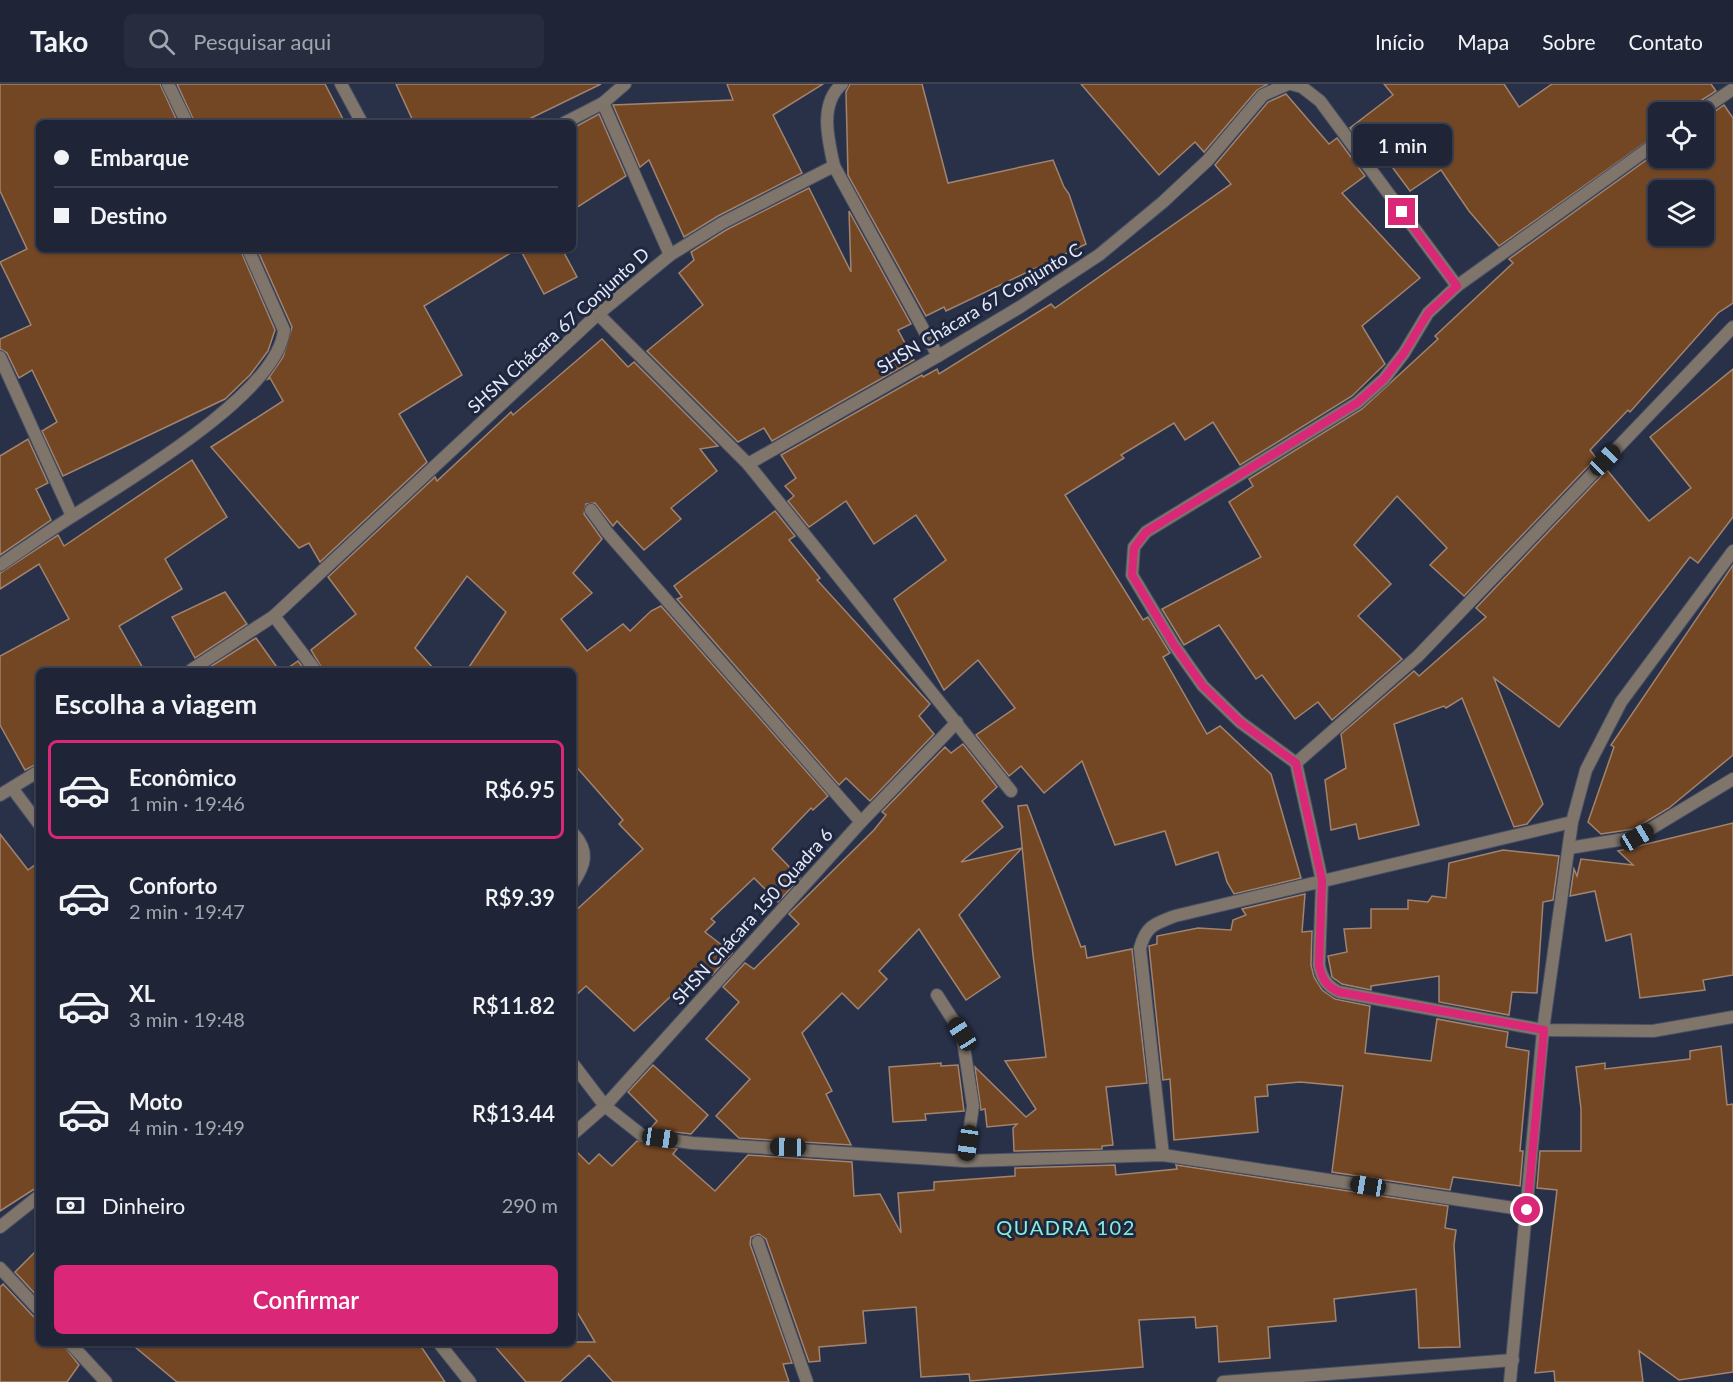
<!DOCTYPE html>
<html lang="pt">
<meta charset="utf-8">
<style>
:root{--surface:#1f2537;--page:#272d3f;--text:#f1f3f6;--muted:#a1a5ad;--line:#3c4252;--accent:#db2777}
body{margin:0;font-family:Lato,sans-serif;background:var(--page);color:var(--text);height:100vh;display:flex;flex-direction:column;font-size:22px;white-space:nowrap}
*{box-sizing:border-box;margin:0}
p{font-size:20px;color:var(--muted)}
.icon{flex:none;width:33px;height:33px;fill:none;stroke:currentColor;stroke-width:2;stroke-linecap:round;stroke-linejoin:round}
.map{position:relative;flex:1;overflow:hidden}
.panel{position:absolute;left:36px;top:584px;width:540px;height:678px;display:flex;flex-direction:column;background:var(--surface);border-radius:9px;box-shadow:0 2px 4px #0004,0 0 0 2px var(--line)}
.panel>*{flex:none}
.guide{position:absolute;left:36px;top:36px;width:540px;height:132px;border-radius:9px;box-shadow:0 2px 4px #0004,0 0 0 2px var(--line);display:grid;align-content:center;height:132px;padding:0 18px;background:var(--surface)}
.tools{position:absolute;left:1648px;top:18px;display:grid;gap:12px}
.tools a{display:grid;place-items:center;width:66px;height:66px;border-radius:9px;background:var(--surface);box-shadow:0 2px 4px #0004,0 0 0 2px var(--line);font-size:30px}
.end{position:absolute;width:27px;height:27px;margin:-14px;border:8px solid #db2777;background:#fff;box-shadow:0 0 0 3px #fff}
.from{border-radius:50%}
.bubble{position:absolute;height:42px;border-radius:9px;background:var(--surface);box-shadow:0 2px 4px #0004,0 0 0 2px var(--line);font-size:20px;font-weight:600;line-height:42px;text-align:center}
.car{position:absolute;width:18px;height:36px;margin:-18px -9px;border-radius:8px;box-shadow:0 0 4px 2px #0007;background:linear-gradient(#222 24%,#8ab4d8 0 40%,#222 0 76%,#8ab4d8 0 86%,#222 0)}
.guide b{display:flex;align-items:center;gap:21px;height:57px;font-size:22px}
.guide b+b{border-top:2px solid var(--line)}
.guide i{width:15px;height:15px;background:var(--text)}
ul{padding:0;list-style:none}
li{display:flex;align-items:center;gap:18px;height:99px;margin:0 12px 9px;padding:0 6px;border:3px solid transparent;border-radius:9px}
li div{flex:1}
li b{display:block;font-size:22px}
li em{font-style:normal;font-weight:600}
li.current{border-color:var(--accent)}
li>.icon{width:54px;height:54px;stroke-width:1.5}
h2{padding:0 18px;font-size:27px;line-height:72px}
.pay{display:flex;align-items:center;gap:15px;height:66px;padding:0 18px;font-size:22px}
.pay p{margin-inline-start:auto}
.cta{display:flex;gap:12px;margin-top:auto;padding:12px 18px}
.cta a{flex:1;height:69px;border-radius:9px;background:var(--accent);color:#fff;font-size:24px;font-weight:600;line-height:69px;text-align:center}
header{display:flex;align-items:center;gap:36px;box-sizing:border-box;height:84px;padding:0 30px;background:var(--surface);border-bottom:2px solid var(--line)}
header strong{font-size:28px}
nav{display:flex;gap:33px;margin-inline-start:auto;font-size:21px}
.search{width:420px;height:54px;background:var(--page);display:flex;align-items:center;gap:15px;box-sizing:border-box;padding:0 21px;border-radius:9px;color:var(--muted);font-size:22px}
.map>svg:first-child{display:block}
.building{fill:#744724;stroke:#a08470;stroke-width:1.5;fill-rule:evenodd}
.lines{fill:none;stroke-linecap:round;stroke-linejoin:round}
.service-casing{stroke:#474f65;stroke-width:14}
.minor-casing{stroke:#474f65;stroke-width:14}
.service{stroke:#7f756a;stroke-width:12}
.minor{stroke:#7f756a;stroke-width:12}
.route{stroke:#db2777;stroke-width:8}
.labels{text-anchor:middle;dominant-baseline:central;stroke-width:6;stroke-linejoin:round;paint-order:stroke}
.street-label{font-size:18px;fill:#e4eafa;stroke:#1f273f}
.neighbourhood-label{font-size:20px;letter-spacing:1.5px;fill:#87edd8;stroke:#1f273f}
</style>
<header>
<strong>Tako</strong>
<div class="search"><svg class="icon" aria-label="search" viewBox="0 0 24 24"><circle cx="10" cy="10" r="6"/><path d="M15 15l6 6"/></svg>Pesquisar aqui</div>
<nav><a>Início</a><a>Mapa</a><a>Sobre</a><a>Contato</a></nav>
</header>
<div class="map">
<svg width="1733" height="1298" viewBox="0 0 1733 1298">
<rect width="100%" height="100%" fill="#293149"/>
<!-- building -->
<g class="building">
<polygon points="0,0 160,0 178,39 39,39 39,165 240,165 275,246 268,267 250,291 225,315 63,392 42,347 57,338 32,286 19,294 7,269 0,265 0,255 31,241 0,178 27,165 0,107"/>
<polygon points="177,0 325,0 345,39 195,39"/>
<polygon points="396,0 601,0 521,39 414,39"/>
<polygon points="727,0 823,0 773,31 802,89 718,132 684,153 649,76 640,83 613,21 733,16"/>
<polygon points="850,0 922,0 948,99 1053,76 1064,103 1069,110 1086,160 946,227 944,223 926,232 848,91 846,8"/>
<polygon points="1081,0 1268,0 1257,6 1204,68 1195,58 1159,91"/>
<polygon points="1384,0 1504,0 1519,23 1552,0 1711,0 1716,7 1694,21 1691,28 1659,28 1659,49 1499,162 1469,127 1441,86 1410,107 1387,76 1378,82 1350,44 1393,11"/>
<polygon points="1286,10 1329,60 1337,54 1365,92 1342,109 1420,194 1362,242 1385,280 1352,312 1240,381 1213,338 1185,356 1174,339 1121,371 1124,374 1065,411 1143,536 1148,533 1170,569 1163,573 1207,650 1220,642 1271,690 1301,794 1234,810 1227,798 1218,768 1176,781 1165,747 1115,761 1082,677 1044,709 1021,682 1009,692 976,651 1015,624 978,576 944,606 894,515 946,476 916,431 874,460 846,417 809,443 788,417 794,412 785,402 796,394 781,371 922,291 923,293 937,285 939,290 1051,220 1055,224 1231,100 1215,81 1268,18"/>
<path d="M1724,21L1733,34V219L1718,229L1630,328L1628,326L1590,366L1596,374L1464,512L1430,481L1447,464L1397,412L1354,461L1391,500L1358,532L1402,575L1332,636L1318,618L1295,635L1262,591L1256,595L1219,541L1184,561L1162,525L1261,473L1229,418L1253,402L1249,395L1362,325L1438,255L1435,252L1513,179L1509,175L1659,67V74H1704V35ZM1659,106H1704V152H1659Z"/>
<polygon points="599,30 626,92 573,126 573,44"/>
<polygon points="809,104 851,188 849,127 911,240 898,246 914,276 772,357 764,344 738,358 647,267 703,221 679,189 694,176 691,168 726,146"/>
<polygon points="257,165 517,165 424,222 462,291 399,330 427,378 320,478 309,459 299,464 211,363 283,317 270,294 268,295 283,273 292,243"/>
<polygon points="520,165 562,165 577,193 544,210"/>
<polygon points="602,255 628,283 634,278 718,362 700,365 717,387 671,424 681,435 644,466 617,437 613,442 595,419 586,420 584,430 602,455 573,489 592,509 561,535 587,567 623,540 630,547 651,527 661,522 828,712 813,726 811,724 772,765 800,794 778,818 754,794 711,835 715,838 705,848 732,869 712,891 704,881 634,947 586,902 573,914 573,829 643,765 619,740 623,736 573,679 573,586 467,586 506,528 467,492 415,564 435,586 323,586 311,566 356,530 328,493 435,393 437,397 511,328 513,331"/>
<polygon points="1733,285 1733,433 1698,479 1690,473 1559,643 1494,594 1543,720 1527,740 1514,743 1462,614 1446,624 1444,622 1394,640 1419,741 1359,755 1356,740 1331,746 1325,696 1346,684 1341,650 1414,587 1419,592 1486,533 1476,524 1607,386 1649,437 1691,404 1650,353"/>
<polygon points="28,355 48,399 36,405 51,436 0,471 0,372"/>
<polygon points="192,376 227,433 165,475 182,505 119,542 144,586 39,586 39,679 25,686 0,641 0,572 69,535 39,480 0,505 0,489 58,451 64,462"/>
<polygon points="775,427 795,452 789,456 820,494 817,496 930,620 919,632 934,650 870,717 846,694 839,701 677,515 682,513 674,502"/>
<polygon points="1733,481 1733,671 1669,724 1634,745 1601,750 1588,738 1614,663 1611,661"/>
<polygon points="225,508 247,540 195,574 172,533"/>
<polygon points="256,554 279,586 205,586"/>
<polygon points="298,577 305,586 285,586"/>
<polygon points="963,660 997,703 982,717 1003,743 961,778 1022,764 959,831 1000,893 966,916 919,845 879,887 887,895 858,925 842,909 802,949 832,1007 826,1010 851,1061 739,1054 716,1032 750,995 706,955 739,918 723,903 745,879 754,885 799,840 789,830 874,746 886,731 882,728 945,663 951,669"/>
<polygon points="1027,721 1081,863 1085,862 1087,874 1132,865 1147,999 1106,1003 1113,1061 1102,1062 1102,1065 1014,1067 1013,1044 1017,1040 987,1043 985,1025 981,1026 975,983 1026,1033 1036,1025 1005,977 1046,973 1033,871 1018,722"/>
<polygon points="1733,739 1733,891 1703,896 1705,906 1640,914 1631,850 1606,857 1595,807 1570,812 1574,785 1577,792 1581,775 1633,781 1618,767"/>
<polygon points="0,750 28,786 39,778 39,1102 0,1127"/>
<polygon points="1503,766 1559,772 1553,816 1543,818 1537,909 1512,908 1509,931 1439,918 1439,892 1371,902 1371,906 1342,900 1332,893 1328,872 1347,868 1344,845 1371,844 1371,825 1408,825 1408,816 1428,818 1432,812 1446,814 1449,779"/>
<polygon points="1305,810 1302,848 1312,847 1311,881 1314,893 1322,906 1335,915 1370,922 1365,969 1431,977 1437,935 1508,948 1506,963 1529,967 1520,1067 1523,1067 1520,1102 1453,1093 1450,1106 1332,1088 1343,1002 1300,998 1267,1001 1268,1012 1255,1013 1258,1048 1174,1056 1170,995 1163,996 1149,862 1157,860 1157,852 1198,844 1231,846 1233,836 1246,831 1242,825"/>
<polygon points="1721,962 1727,1021 1733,1020 1733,1288 1679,1296 1639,1267 1643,1298 1555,1298 1554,1287 1535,1289 1557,1106 1537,1104 1540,1067 1581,1067 1581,1025 1576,983 1605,979 1605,985 1690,975 1690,967"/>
<polygon points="941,979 941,982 958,981 964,1027 925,1030 926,1036 893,1038 889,983"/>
<polygon points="653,981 708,1031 691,1050 650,1045 657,1037 628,1008"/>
<polygon points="637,1057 677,1065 673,1070 715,1107 748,1071 852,1078 854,1112 880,1110 901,1149 898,1109 934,1106 934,1098 1015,1092 1015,1084 1115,1081 1116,1091 1177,1085 1176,1081 1448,1122 1445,1144 1456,1146 1454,1161 1460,1263 1419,1264 1416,1205 1334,1215 1336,1237 1268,1243 1270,1274 1219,1278 1217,1242 1196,1244 1195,1233 1139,1236 1143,1283 970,1297 969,1290 921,1293 916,1223 863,1227 866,1259 819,1263 820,1277 809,1278 766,1155 759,1150 751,1153 750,1160 792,1279 783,1280 789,1298 613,1298 589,1271 560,1298 526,1298 491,1258 595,1258 573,1221 573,1064 589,1080 599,1070 612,1082"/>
<polygon points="39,1164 39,1214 15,1188"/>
<polygon points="3,1200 33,1232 39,1234 39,1258 61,1258 79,1281 67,1298 0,1298 0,1203"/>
<polygon points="129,1258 418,1258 445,1298 177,1298"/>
</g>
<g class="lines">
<defs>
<polyline id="service" points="937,911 962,950 973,1022 965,1077"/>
<g id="minor">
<polyline points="168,0 187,39"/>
<polyline points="341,0 362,39"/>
<polyline points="1291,0 1302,3 1320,17 1457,202"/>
<polyline points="603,19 670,171"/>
<polyline points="1699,28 1733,5"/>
<polyline points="564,39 603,19 625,0"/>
<path d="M1659,57L1457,202L1428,229L1404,269L1384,295L1357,319L1146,448L1134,463L1132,491L1174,561L1203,602L1240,638L1296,679L1322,797L1319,881C1322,895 1327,902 1339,908L1543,946L1653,947L1733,933"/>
<path d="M834,82C828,55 819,20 842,0"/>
<polyline points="598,230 748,380 1011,707"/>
<polyline points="0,273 72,432"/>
<polyline points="748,380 938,272 1020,223 1099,171 1163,118 1208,76 1263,11 1288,0"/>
<polyline points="591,426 607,448 861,738"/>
<path d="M0,481C25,464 50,446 76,430C128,396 278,309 284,246L248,165"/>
<polyline points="274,532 315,586"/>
<polyline points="191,586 274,532 598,230 670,171 722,139 834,82 938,272"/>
<polyline points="1296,679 1418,572 1733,243"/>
<polyline points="12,704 39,740"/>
<polyline points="0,711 39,687"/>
<path d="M573,749C590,767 585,781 573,799"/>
<polyline points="1569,764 1637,753 1733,695"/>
<polyline points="573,980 605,1022 643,1052 692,1059 965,1077 1163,1071 1527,1126"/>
<polyline points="573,1050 605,1022 861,738 957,638"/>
<path d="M1163,1071L1140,864C1146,842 1154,840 1175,832L1572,738"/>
<polyline points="0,1143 39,1112"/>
<polyline points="758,1158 807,1298"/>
<polyline points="0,1184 39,1226"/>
<polyline points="69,1258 106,1298"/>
<polyline points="438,1258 470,1298"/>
<polyline points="1223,1298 1513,1276"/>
<polyline points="1510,1298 1543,946 1572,738 1586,686 1621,618 1733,467"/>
</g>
</defs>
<!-- service casing -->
<use href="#service" class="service-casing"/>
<!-- minor casing -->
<use href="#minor" class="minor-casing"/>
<!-- service -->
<use href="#service" class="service"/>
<!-- minor -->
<use href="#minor" class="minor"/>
</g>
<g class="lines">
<!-- route -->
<path class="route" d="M1402,128L1457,202L1428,229L1404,269L1384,295L1357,319L1146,448L1134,464L1132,491L1174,561L1203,602L1240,638L1296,679L1322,796L1319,881C1322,895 1326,902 1339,908L1544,946L1527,1126"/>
</g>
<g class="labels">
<!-- street labels -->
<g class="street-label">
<text transform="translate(979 224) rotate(-31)">SHSN Chácara 67 Conjunto C</text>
<text transform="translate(558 246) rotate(-42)">SHSN Chácara 67 Conjunto D</text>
<text transform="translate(752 832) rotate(-48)">SHSN Chácara 150 Quadra 6</text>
</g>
<!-- neighbourhood labels -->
<g class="neighbourhood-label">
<text x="1066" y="1143">QUADRA 102</text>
</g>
</g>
</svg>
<div class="tools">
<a><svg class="icon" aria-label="locate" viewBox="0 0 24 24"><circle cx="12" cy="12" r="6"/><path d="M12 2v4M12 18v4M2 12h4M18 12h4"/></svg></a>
<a><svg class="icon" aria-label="layers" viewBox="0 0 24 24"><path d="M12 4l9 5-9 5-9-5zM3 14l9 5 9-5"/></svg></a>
</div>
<i class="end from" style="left:1527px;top:1126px"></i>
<i class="end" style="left:1402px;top:128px"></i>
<div class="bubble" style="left:1353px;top:40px;width:99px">1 min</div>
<i class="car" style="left:1605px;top:376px;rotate:44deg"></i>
<i class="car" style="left:1637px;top:753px;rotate:59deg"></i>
<i class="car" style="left:962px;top:950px;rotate:327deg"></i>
<i class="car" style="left:660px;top:1054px;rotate:98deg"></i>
<i class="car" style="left:968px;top:1059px;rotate:188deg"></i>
<i class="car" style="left:788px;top:1063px;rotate:271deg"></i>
<i class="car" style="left:1368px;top:1102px;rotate:279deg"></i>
<div class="guide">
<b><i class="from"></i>Embarque</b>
<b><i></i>Destino</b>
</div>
<section class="panel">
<h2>Escolha a viagem</h2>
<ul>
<li class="current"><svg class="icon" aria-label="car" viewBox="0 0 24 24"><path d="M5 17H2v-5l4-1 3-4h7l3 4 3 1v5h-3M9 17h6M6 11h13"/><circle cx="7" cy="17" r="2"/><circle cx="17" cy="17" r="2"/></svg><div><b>Econômico</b><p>1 min · 19:46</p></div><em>R$6.95</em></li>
<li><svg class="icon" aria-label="car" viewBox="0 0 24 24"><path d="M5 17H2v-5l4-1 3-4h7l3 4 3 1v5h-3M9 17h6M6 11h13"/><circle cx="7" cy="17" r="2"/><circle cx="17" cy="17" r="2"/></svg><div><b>Conforto</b><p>2 min · 19:47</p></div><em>R$9.39</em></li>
<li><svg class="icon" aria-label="car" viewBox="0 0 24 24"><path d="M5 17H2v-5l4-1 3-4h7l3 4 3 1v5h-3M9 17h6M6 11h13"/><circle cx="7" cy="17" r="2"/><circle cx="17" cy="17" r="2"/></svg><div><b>XL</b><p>3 min · 19:48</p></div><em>R$11.82</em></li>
<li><svg class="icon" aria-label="car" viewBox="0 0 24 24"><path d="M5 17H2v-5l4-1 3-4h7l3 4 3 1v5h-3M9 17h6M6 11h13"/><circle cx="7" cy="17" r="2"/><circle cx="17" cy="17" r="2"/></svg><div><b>Moto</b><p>4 min · 19:49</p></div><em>R$13.44</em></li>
</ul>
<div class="pay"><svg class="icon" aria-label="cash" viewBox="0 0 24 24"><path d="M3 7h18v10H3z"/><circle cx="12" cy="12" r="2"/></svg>Dinheiro<p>290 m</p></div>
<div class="cta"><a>Confirmar</a></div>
</section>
</div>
